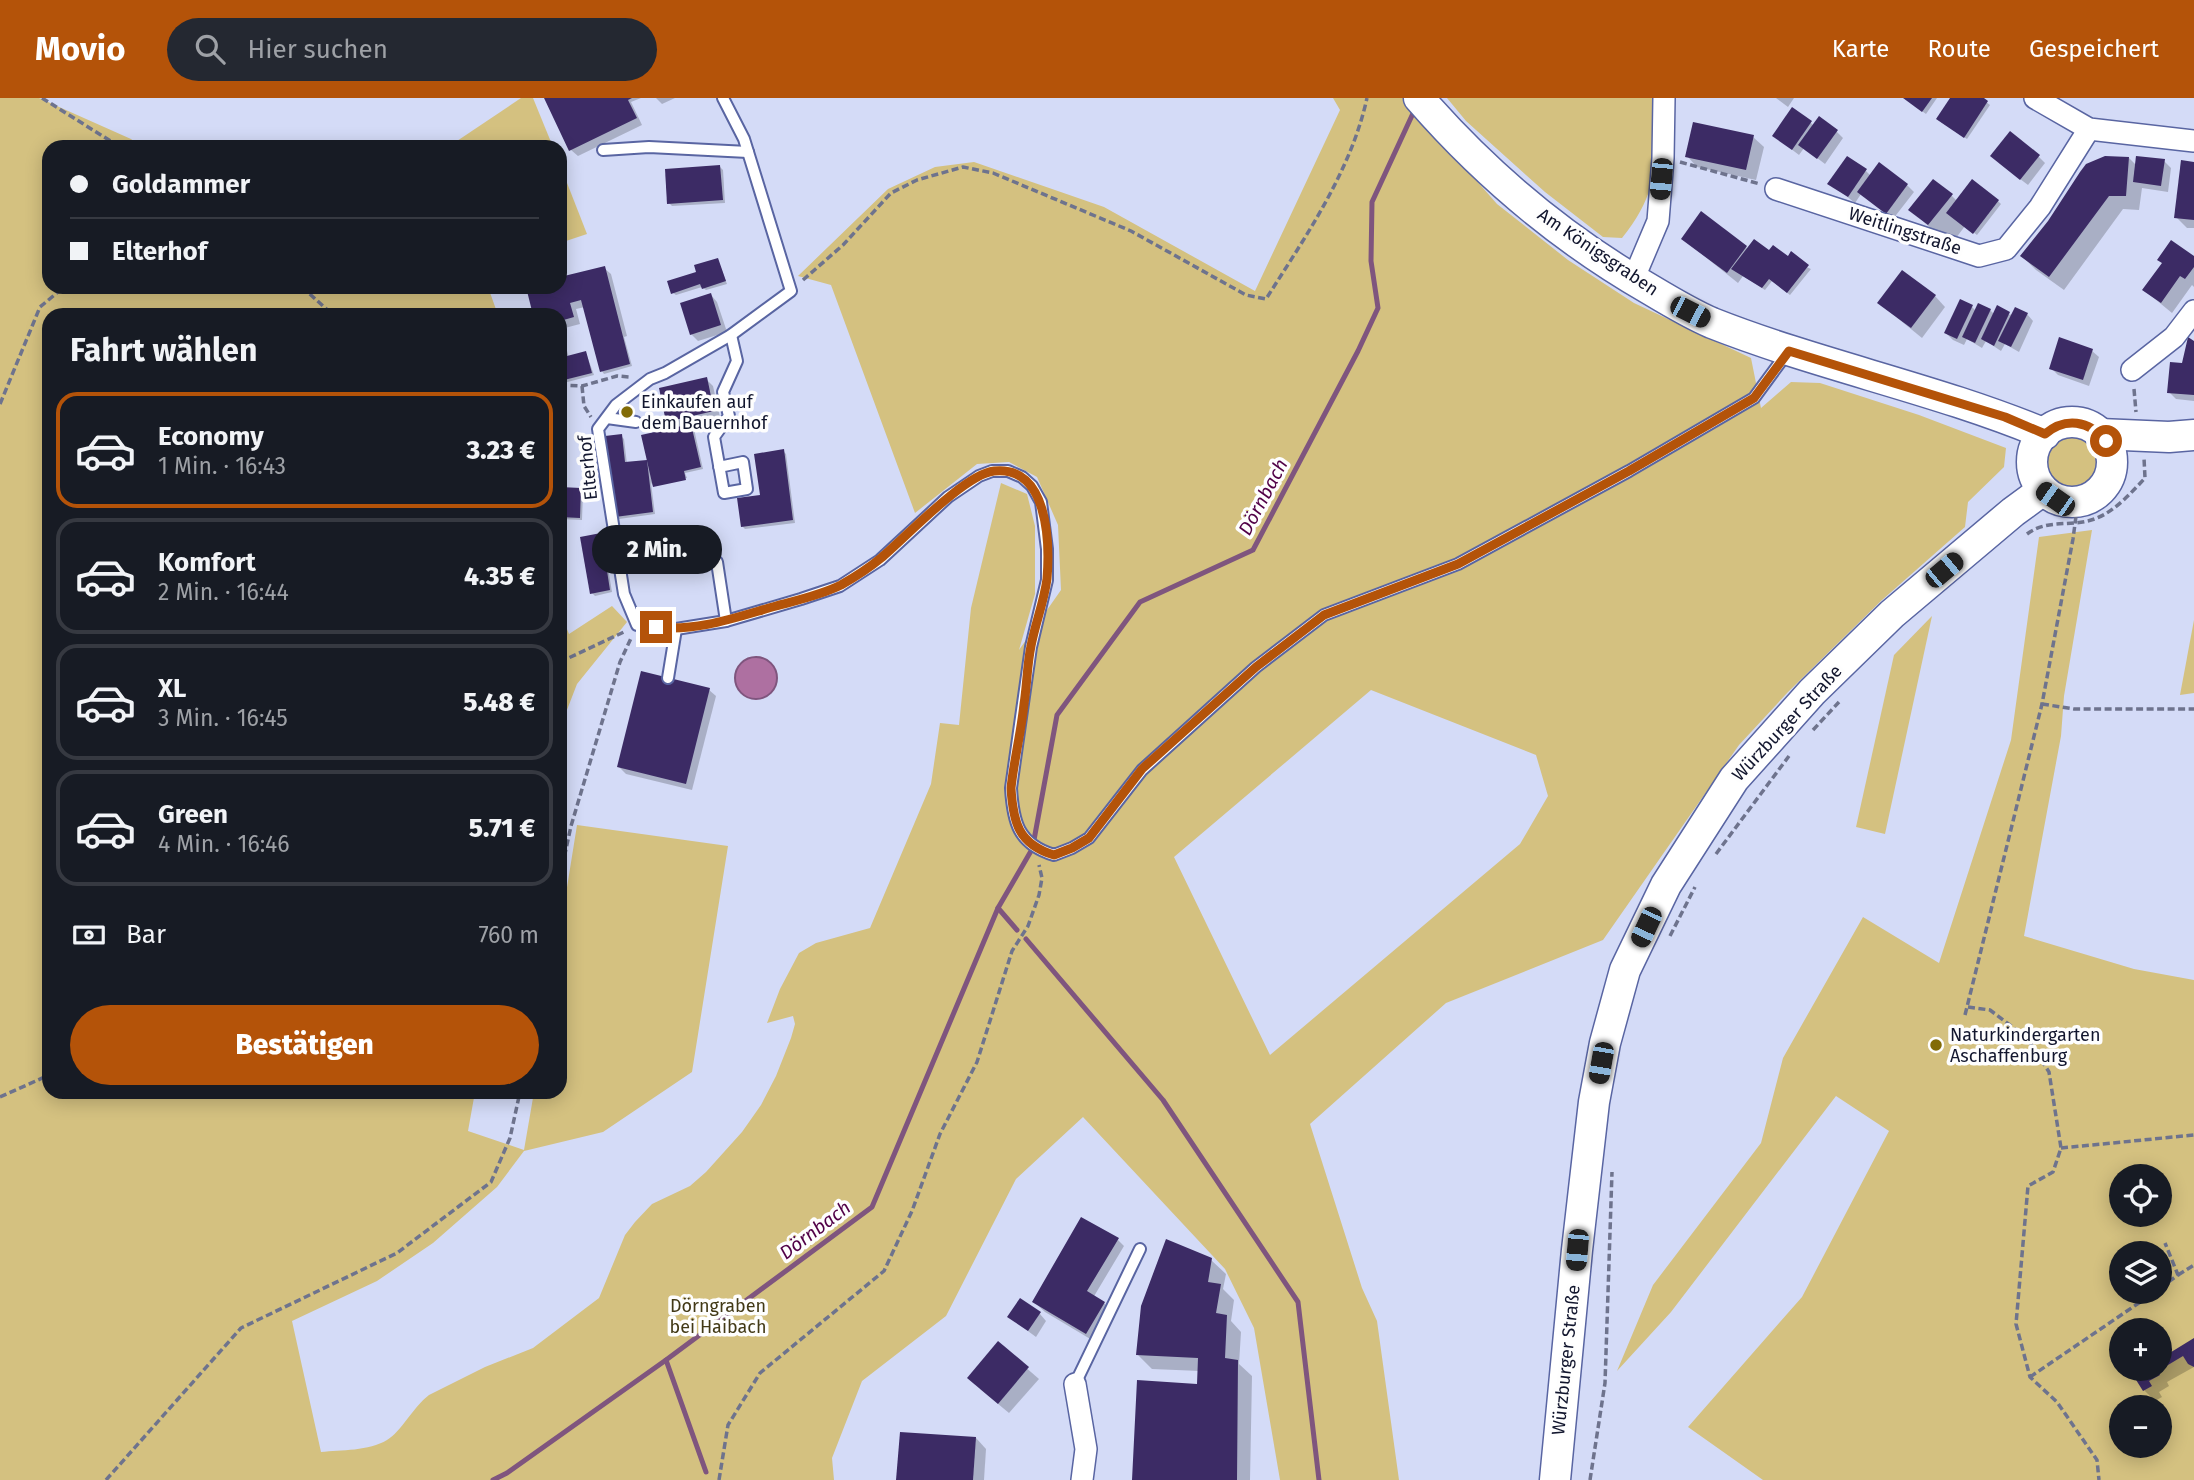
<!DOCTYPE html>
<html lang="de">
<meta charset="utf-8">
<style>
:root{--surface:#171b24;--page:#242831;--text:#f1f3f6;--muted:#9ea1a6;--line:#363941;--accent:#b45309}
body{margin:0;font-family:"Fira Sans",sans-serif;background:var(--page);color:var(--text);height:100vh;display:flex;flex-direction:column;font-size:26px;white-space:nowrap}
*{box-sizing:border-box;margin:0}
p{font-size:23px;color:var(--muted)}
.icon{flex:none;width:38px;height:38px;fill:none;stroke:currentColor;stroke-width:2;stroke-linecap:round;stroke-linejoin:round}
.map{position:relative;flex:1;overflow:hidden}
.side{position:absolute;left:42px;top:210px;width:525px;height:791px;display:flex;flex-direction:column;background:var(--surface);border-radius:21px;box-shadow:0 4px 18px #0003}
.side>*{flex:none}
.banner{position:absolute;left:42px;top:42px;width:525px;height:154px;border-radius:21px;box-shadow:0 4px 18px #0003;display:grid;align-content:center;height:154px;padding:0 28px;background:var(--surface)}
.tools{position:absolute;left:2109px;top:1066px;display:grid;gap:14px}
.tools a{display:grid;place-items:center;width:63px;height:63px;border-radius:50%;background:var(--surface);box-shadow:0 4px 18px #0003;font-size:35px}
.end{position:absolute;width:32px;height:32px;margin:-16px;border:9px solid #b45309;background:#fff;box-shadow:0 0 0 4px #fff}
.from{border-radius:50%}
.bubble{position:absolute;height:49px;border-radius:24px;background:var(--surface);box-shadow:0 4px 18px #0003;font-size:23px;font-weight:800;line-height:49px;text-align:center}
.car{position:absolute;width:21px;height:42px;margin:-21px -10px;border-radius:9px;box-shadow:0 0 5px 2px #0007;background:linear-gradient(#222 24%,#8ab4d8 0 40%,#222 0 76%,#8ab4d8 0 86%,#222 0)}
.banner b{display:flex;align-items:center;gap:24px;height:66px;font-size:26px}
.banner b+b{border-top:2px solid var(--line)}
.banner i{width:18px;height:18px;background:var(--text)}
ul{padding:0;list-style:none}
li{display:flex;align-items:center;gap:21px;height:116px;margin:0 14px 10px;padding:0 14px;border:4px solid var(--line);border-radius:21px}
li div{flex:1}
li b{display:block;font-size:26px}
li em{font-style:normal;font-weight:800}
li.active{border-color:var(--accent)}
li>.icon{width:63px;height:63px;stroke-width:1.5}
h2{padding:0 28px;font-size:32px;line-height:84px}
.pay{display:flex;align-items:center;gap:18px;height:77px;padding:0 28px;font-size:26px}
.pay p{margin-inline-start:auto}
.primary-button{display:flex;gap:14px;margin-top:auto;padding:14px 28px}
.primary-button a{flex:1;height:80px;border-radius:42px;background:var(--accent);color:#fff;font-size:28px;font-weight:800;line-height:80px;text-align:center}
header{display:flex;align-items:center;gap:42px;box-sizing:border-box;height:98px;padding:0 35px;background:var(--accent);color:#fff}
header strong{font-size:33px}
nav{display:flex;gap:38px;margin-inline-start:auto;font-size:24px}
.search{width:490px;height:63px;background:var(--page);display:flex;align-items:center;gap:18px;box-sizing:border-box;padding:0 24px;border-radius:38px;color:var(--muted);font-size:26px}
.map>svg:first-child{display:block}
.green{fill:#d4c180;fill-rule:evenodd}
.water{fill:#ae70a1;stroke:#7f557e;stroke-width:2}
.shadow{fill:#0003}
.lines{fill:none;stroke-linecap:round;stroke-linejoin:round}
.stream{stroke:#7f557e;stroke-width:5}
.building{fill:#3c2b65}
.lane-casing{stroke:#5965a2;stroke-width:14}
.street-casing{stroke:#5965a2;stroke-width:24}
.secondary-casing{stroke:#5965a2;stroke-width:33}
.path{stroke:#6e738d;stroke-width:3.5;stroke-dasharray:7 3.5;stroke-linecap:butt}
.lane{stroke:#fff;stroke-width:10}
.street{stroke:#fff;stroke-width:21}
.secondary{stroke:#fff;stroke-width:30}
.route{stroke:#b45309;stroke-width:9}
.poi-dot{fill:#826b06;stroke:#fefefe;stroke-width:2.5}
.labels{text-anchor:middle;dominant-baseline:central;stroke-width:7;stroke-linejoin:round;paint-order:stroke}
.street-label{font-size:18px;fill:#12162e;stroke:#fefefe}
.poi-label{font-size:18px;fill:#12162e;stroke:#fefefe;text-anchor:start}
.park-label{font-size:18px;fill:#423916;stroke:#fefefe}
.water-label{font-size:19px;font-style:italic;fill:#510147;stroke:#fefefe}
</style>
<header>
<strong>Movio</strong>
<div class="search"><svg class="icon" aria-label="search" viewBox="0 0 24 24"><circle cx="10" cy="10" r="6"/><path d="M15 15l6 6"/></svg>Hier suchen</div>
<nav><a>Karte</a><a>Route</a><a>Gespeichert</a></nav>
</header>
<div class="map">
<svg width="2194" height="1382" viewBox="0 0 2194 1382">
<rect width="100%" height="100%" fill="#d4dbf7"/>
<!-- green -->
<g class="green">
<path d="M0,0H39L131,41L141,49H49V189H488L498,217H49V994H475L468,1033L524,1052L534,994H560V833L577,727L728,748L692,974L603,1034L524,1053L497,1089L433,1145L377,1183L292,1223L321,1354C341,1352 369,1353 387,1342C401,1334 413,1309 429,1297L485,1269L533,1250L599,1200L625,1137L635,1124L652,1106L690,1088L706,1074L742,1034L761,1007L776,978L791,940L795,926L793,918L767,925L780,891L799,855L816,845L870,830L931,686L940,625L959,627L971,510L1001,385L1027,396L1035,428V496L1019,552L1061,492L1058,427L1037,379L1009,364L977,366L915,415L831,187L798,178L888,91L935,69L974,64L1104,109L1255,193L1340,12L1333,0H1404L1497,106L1568,162L1634,205L1751,260L1761,310L1791,284L1820,285L1919,317L2006,350L2004,369L1968,404L1965,429L1882,502L1788,594L1739,647L1603,842L1446,905L1310,1026L1362,1190L1377,1223L1399,1382H1280L1254,1230L1225,1171L1083,1019L1016,1081L946,1218L862,1283L832,1360L834,1382H0ZM1371,592L1536,657L1548,698L1520,746L1270,957L1174,759Z"/>
<polygon points="521,0 533,0 553,49 448,49"/>
<path d="M1447,0H1656C1657,58 1661,92 1622,140L1603,139L1545,94L1466,23Z"/>
<polygon points="560,67 587,136 560,145"/>
<circle cx="2073" cy="365" r="28"/>
<path d="M2092,432L2064,598L2061,638L2024,838L2134,871L2194,882V1382H1763L1688,1329L1802,1199L1889,1033L1836,998L1671,1214L1617,1273L1653,1187L1761,1045L1783,960L1863,819L1939,865L2011,642L2039,439ZM2121,1078H2160V1116H2121ZM2121,1155H2160V1194H2121ZM2121,1232H2160V1270H2121ZM2121,1309H2160V1348H2121Z"/>
<polygon points="612,508 627,524 577,586 560,630 560,514 569,536"/>
<polygon points="1932,518 1885,736 1856,729 1894,557"/>
<polygon points="2194,522 2194,595 2180,597"/>
</g>
<!-- water -->
<circle class="water" cx="756" cy="580" r="21"/>
<!-- shadow -->
<g class="shadow">
<polygon points="546,0 641,0 631,4 642,27 578,58 571,52"/>
<polygon points="656,0 675,0 662,6"/>
<polygon points="1776,0 1794,0 1788,9"/>
<polygon points="1904,0 1937,0 1926,16"/>
<polygon points="1952,0 1981,0 1990,7 1967,41 1941,24"/>
<polygon points="1810,24 1814,28 1836,33 1843,40 1825,66 1804,50 1799,57 1774,38"/>
<polygon points="1753,39 1764,49 1756,82 1697,69 1687,58"/>
<polygon points="2038,58 2045,65 2028,87 1999,65"/>
<polygon points="2129,60 2137,68 2164,63 2171,70 2168,94 2142,90 2139,112 2123,111 2064,192 2036,172 2022,158"/>
<polygon points="2194,65 2194,130 2187,130 2176,119"/>
<polygon points="720,69 723,72 725,105 672,108 669,105"/>
<polygon points="1866,73 1871,78 1907,87 1914,94 1893,121 1861,96 1855,105 1830,85"/>
<polygon points="1951,97 1957,103 1998,103 2001,106 1977,137 1965,128 1950,148 1911,112"/>
<polygon points="1683,141 1746,149 1748,152 1788,161 1811,171 1790,197 1772,183 1765,192 1743,178 1738,185"/>
<polygon points="2194,160 2194,189 2192,187 2172,215 2144,192"/>
<polygon points="718,162 727,186 706,192 702,189 676,197 673,195"/>
<polygon points="604,170 611,176 627,238 624,239 632,268 604,276 602,273 585,209 576,211 580,226 561,231 569,260 586,255 594,277 560,286 560,217 535,217 530,189 560,189 560,181"/>
<polygon points="711,197 717,204 727,234 698,243 691,236"/>
<polygon points="1935,198 1945,209 1922,240 1879,205"/>
<polygon points="1972,209 1976,213 1990,212 1995,217 2027,216 2033,223 2019,254 2005,246 2001,253 1986,243 1982,250 1967,241 1964,247 1953,242 1946,235"/>
<polygon points="2194,245 2194,303 2176,301 2169,294"/>
<polygon points="2092,253 2099,259 2089,288 2058,277 2051,270"/>
<polygon points="706,281 713,288 720,319 689,326 694,331 703,371 685,375 687,380 654,388 651,385 655,416 619,421 616,418 621,338 624,341 627,366 649,363 676,331 668,323"/>
<polygon points="783,353 786,356 795,425 745,431 742,428 762,399"/>
<polygon points="560,391 580,392 583,395 582,422 560,421"/>
<polygon points="600,437 603,440 612,494 595,498 592,495"/>
<polygon points="709,592 716,598 692,692 626,676 619,669"/>
<polygon points="1118,1142 1124,1148 1093,1200 1104,1205 1114,1216 1097,1245 1045,1214 1034,1204"/>
<polygon points="1211,1162 1226,1176 1223,1191 1234,1202 1231,1223 1241,1234 1239,1266 1252,1278 1250,1382 1134,1382 1199,1287 1200,1273 1152,1271 1138,1257"/>
<polygon points="1040,1216 1046,1223 1036,1239 1009,1219"/>
<polygon points="2194,1242 2194,1269 2167,1284 2169,1288 2159,1294 2162,1299 2155,1303 2144,1292 2135,1278 2160,1270 2160,1246 2171,1256"/>
<polygon points="999,1246 1039,1281 1009,1315 980,1291"/>
<polygon points="976,1340 986,1351 984,1382 898,1382"/>
</g>
<g class="lines">
<!-- stream -->
<g class="stream">
<polyline points="1034,742 1057,617 1140,504 1253,452 1358,253 1378,210 1371,163 1372,104 1415,11"/>
<polyline points="998,810 1017,832"/>
<polyline points="1026,841 1163,1002 1298,1204 1319,1382"/>
<polyline points="666,1262 706,1374"/>
<polyline points="493,1382 507,1375 666,1262 872,1109 998,810 1031,753"/>
</g>
</g>
<!-- building -->
<g class="building">
<polygon points="544,0 632,0 628,2 637,20 569,53"/>
<polygon points="1903,0 1932,0 1922,14"/>
<polygon points="1950,0 1984,0 1988,3 1964,40 1936,21"/>
<polygon points="1792,9 1812,23 1792,52 1772,38"/>
<polygon points="1819,18 1838,32 1817,61 1798,47"/>
<polygon points="1693,24 1754,37 1746,72 1685,59"/>
<polygon points="2010,33 2040,57 2020,82 1990,58"/>
<polygon points="1847,58 1867,71 1848,99 1827,86"/>
<polygon points="2105,58 2129,59 2126,98 2109,98 2049,179 2020,158 2048,123 2080,74 2086,66"/>
<polygon points="2136,58 2165,61 2161,88 2133,84"/>
<polygon points="2181,62 2194,64 2194,122 2174,120"/>
<polygon points="1879,64 1908,86 1886,116 1857,94"/>
<polygon points="720,67 723,102 667,106 665,71"/>
<polygon points="1933,81 1953,96 1928,127 1908,112"/>
<polygon points="1972,81 1999,102 1973,136 1946,115"/>
<polygon points="1701,113 1747,148 1727,175 1681,141"/>
<polygon points="1754,141 1769,152 1773,147 1788,158 1791,153 1809,167 1787,195 1769,181 1762,190 1731,171"/>
<polygon points="2171,142 2194,158 2194,169 2185,181 2180,178 2161,205 2142,192 2162,165 2157,162"/>
<polygon points="718,160 726,183 702,191 700,186 671,196 667,183 696,174 694,167"/>
<polygon points="605,168 630,266 600,274 581,202 570,205 574,219 560,223 560,217 533,217 526,189 560,189 560,179"/>
<polygon points="1902,172 1936,197 1911,230 1877,205"/>
<polygon points="711,195 721,227 690,237 680,205"/>
<polygon points="1960,201 1973,207 1957,241 1944,235"/>
<polygon points="1978,205 1991,211 1975,245 1962,239"/>
<polygon points="1997,207 2010,214 1994,248 1981,241"/>
<polygon points="2015,209 2028,215 2011,249 1998,243"/>
<polygon points="561,234 567,258 586,253 592,275 560,283"/>
<polygon points="2059,239 2093,251 2083,282 2049,271"/>
<polygon points="2188,239 2194,243 2194,297 2167,295 2170,264 2182,265"/>
<polygon points="707,279 714,313 666,324 659,290"/>
<polygon points="691,326 701,369 684,373 686,382 653,389 641,337"/>
<polygon points="622,336 625,364 647,362 653,414 615,419 605,338"/>
<polygon points="784,351 793,422 741,429 737,400 760,397 754,356"/>
<polygon points="560,389 581,390 580,420 560,419"/>
<polygon points="601,435 610,492 590,496 580,439"/>
<polygon points="641,573 710,590 686,686 617,669"/>
<polygon points="1081,1119 1119,1140 1087,1193 1105,1204 1086,1236 1032,1204"/>
<polygon points="1166,1141 1212,1160 1208,1184 1221,1186 1216,1215 1227,1217 1225,1260 1238,1262 1237,1382 1132,1382 1137,1282 1197,1286 1198,1260 1136,1257 1141,1208"/>
<polygon points="1020,1200 1041,1214 1028,1233 1007,1219"/>
<polygon points="2194,1240 2194,1269 2188,1266 2183,1258 2158,1273 2160,1277 2149,1283 2152,1288 2143,1293 2133,1277 2141,1272 2139,1270 2160,1270 2160,1241 2168,1256"/>
<polygon points="998,1243 1029,1269 998,1306 967,1280"/>
<polygon points="900,1334 976,1339 973,1382 896,1382"/>
</g>
<g class="lines">
<defs>
<g id="lane">
<path d="M723,0L744,41L791,193L731,237L665,275L650,281L616,307L598,331L624,496L637,527L676,531L726,523L801,501L840,488L880,462L948,399L979,378L992,373H1008L1022,379L1032,388L1041,404L1047,451V482L1031,549L1011,690C1013,724 1018,746 1054,757L1072,750L1089,740L1142,672L1256,569L1324,517L1458,466L1629,373L1754,300L1787,255"/>
<polyline points="603,52 649,49 748,54"/>
<polyline points="607,320 636,324"/>
<polyline points="719,369 743,364 747,391 724,395 714,339 729,318 723,294 737,263 731,237"/>
<polyline points="717,464 726,523"/>
<polyline points="668,580 676,531"/>
<polyline points="1075,1286 1140,1151"/>
</g>
<g id="street">
<polyline points="2035,0 2089,31 2194,43"/>
<polyline points="1776,91 1979,158 2006,151 2040,109 2089,31"/>
<polyline points="1633,182 1658,123 1663,60 1664,0"/>
<polyline points="2132,272 2174,239 2194,213"/>
<polyline points="1075,1286 1086,1351 1082,1382"/>
</g>
<g id="secondary">
<path d="M1419,0C1485,76 1564,142 1651,192C1671,204 1691,216 1712,225C1821,268 1937,291 2045,336"/>
<circle cx="2072" cy="364" r="40"/>
<polyline points="2100,336 2169,339 2194,337"/>
<polyline points="1555,1382 1577,1152 1594,1004 1605,945 1625,872 1666,787 1734,681 1812,594 1892,516 2013,414 2043,392"/>
</g>
</defs>
<!-- lane casing -->
<use href="#lane" class="lane-casing"/>
<!-- street casing -->
<use href="#street" class="street-casing"/>
<!-- secondary casing -->
<use href="#secondary" class="secondary-casing"/>
<!-- path -->
<g class="path">
<polyline points="42,0 120,49"/>
<polyline points="1680,64 1760,86"/>
<path d="M803,182L843,147L891,95L917,82L963,69L993,75L1131,133L1246,197L1266,201C1306,138 1351,73 1367,0"/>
<polyline points="302,189 333,217"/>
<polyline points="560,287 582,288 617,278 630,279"/>
<polyline points="582,288 584,308 591,319"/>
<polyline points="2134,291 2136,314"/>
<polyline points="0,306 40,209 64,189"/>
<polyline points="2056,317 2087,316"/>
<path d="M2027,436C2048,420 2073,430 2097,420C2115,413 2132,394 2145,380L2144,360"/>
<polyline points="560,564 626,533"/>
<polyline points="2042,606 2074,611 2194,611"/>
<polyline points="1813,632 1839,604"/>
<polyline points="1716,756 1789,658"/>
<polyline points="560,779 571,728 620,564 632,538"/>
<polyline points="1670,838 1695,789"/>
<polyline points="1968,909 1990,912 2027,940 2049,974 2061,1050 2053,1074 2028,1088 2016,1226 2030,1279 2057,1304 2097,1362 2099,1382"/>
<polyline points="1965,917 2042,606 2073,441 2078,403"/>
<polyline points="0,999 49,977"/>
<polyline points="2061,1050 2194,1037"/>
<polyline points="2178,1177 2194,1167"/>
<polyline points="2160,1190 2178,1177 2165,1145"/>
<polyline points="2030,1279 2155,1194"/>
<polyline points="106,1382 241,1230 397,1155 491,1084 510,1040 520,994"/>
<polyline points="719,1382 728,1327 760,1275 884,1173 912,1113 940,1036 977,964 1012,853 1028,828 1039,797 1042,780 1039,767"/>
<polyline points="1590,1382 1605,1285 1612,1074"/>
</g>
<!-- lane -->
<use href="#lane" class="lane"/>
<!-- street -->
<use href="#street" class="street"/>
<!-- secondary -->
<use href="#secondary" class="secondary"/>
</g>
<g class="lines">
<!-- route -->
<path class="route" d="M656,529C697,534 737,519 776,508C798,502 821,497 841,487C855,479 869,470 881,460C905,440 965,376 994,373C1048,367 1050,444 1047,481C1044,504 1035,526 1031,548C1027,567 1027,587 1024,606C1021,635 1014,662 1011,690C1013,724 1018,746 1054,757L1072,750L1089,740L1142,671L1256,569L1324,517L1458,466L1629,373L1754,300L1789,253L2005,319L2045,336C2065,319 2089,322 2106,343"/>
</g>
<!-- markers -->
<g class="poi-dot">
<circle cx="627" cy="314" r="7"/>
<circle cx="1936" cy="947" r="7"/>
</g>
<g class="labels">
<!-- street labels -->
<g class="street-label">
<text transform="translate(1905 133) rotate(18)">Weitlingstraße</text>
<text transform="translate(1598 154) rotate(34)">Am Königsgraben</text>
<text transform="translate(588 370) rotate(-96)">Elterhof</text>
<text transform="translate(1787 625) rotate(-47)">Würzburger Straße</text>
<text transform="translate(1566 1262) rotate(-84)">Würzburger Straße</text>
</g>
<!-- poi labels -->
<g class="poi-label">
<text x="641" y="304">Einkaufen auf<tspan x="641" dy="21">dem Bauernhof</tspan></text>
<text x="1950" y="937">Naturkindergarten<tspan x="1950" dy="21">Aschaffenburg</tspan></text>
</g>
<!-- park labels -->
<g class="park-label">
<text x="718" y="1208">Dörngraben<tspan x="718" dy="21">bei Haibach</tspan></text>
</g>
<!-- water labels -->
<g class="water-label">
<text transform="translate(1263 399) rotate(-62)">Dörnbach</text>
<text transform="translate(815 1132) rotate(-37)">Dörnbach</text>
</g>
</g>
</svg>
<div class="tools">
<a><svg class="icon" aria-label="locate" viewBox="0 0 24 24"><circle cx="12" cy="12" r="6"/><path d="M12 2v4M12 18v4M2 12h4M18 12h4"/></svg></a>
<a><svg class="icon" aria-label="layers" viewBox="0 0 24 24"><path d="M12 4l9 5-9 5-9-5zM3 14l9 5 9-5"/></svg></a>
<a>+</a>
<a>−</a>
</div>
<i class="end from" style="left:2106px;top:343px"></i>
<i class="end" style="left:656px;top:529px"></i>
<div class="bubble" style="left:592px;top:427px;width:130px">2 Min.</div>
<i class="car" style="left:1661px;top:81px;rotate:185deg"></i>
<i class="car" style="left:1690px;top:214px;rotate:117deg"></i>
<i class="car" style="left:2055px;top:401px;rotate:305deg"></i>
<i class="car" style="left:1944px;top:472px;rotate:50deg"></i>
<i class="car" style="left:1646px;top:829px;rotate:205deg"></i>
<i class="car" style="left:1601px;top:965px;rotate:190deg"></i>
<i class="car" style="left:1577px;top:1152px;rotate:185deg"></i>
<div class="banner">
<b><i class="from"></i>Goldammer</b>
<b><i></i>Elterhof</b>
</div>
<section class="side">
<h2>Fahrt wählen</h2>
<ul>
<li class="active"><svg class="icon" aria-label="car" viewBox="0 0 24 24"><path d="M5 17H2v-5l4-1 3-4h7l3 4 3 1v5h-3M9 17h6M6 11h13"/><circle cx="7" cy="17" r="2"/><circle cx="17" cy="17" r="2"/></svg><div><b>Economy</b><p>1 Min. · 16:43</p></div><em>3.23 €</em></li>
<li><svg class="icon" aria-label="car" viewBox="0 0 24 24"><path d="M5 17H2v-5l4-1 3-4h7l3 4 3 1v5h-3M9 17h6M6 11h13"/><circle cx="7" cy="17" r="2"/><circle cx="17" cy="17" r="2"/></svg><div><b>Komfort</b><p>2 Min. · 16:44</p></div><em>4.35 €</em></li>
<li><svg class="icon" aria-label="car" viewBox="0 0 24 24"><path d="M5 17H2v-5l4-1 3-4h7l3 4 3 1v5h-3M9 17h6M6 11h13"/><circle cx="7" cy="17" r="2"/><circle cx="17" cy="17" r="2"/></svg><div><b>XL</b><p>3 Min. · 16:45</p></div><em>5.48 €</em></li>
<li><svg class="icon" aria-label="car" viewBox="0 0 24 24"><path d="M5 17H2v-5l4-1 3-4h7l3 4 3 1v5h-3M9 17h6M6 11h13"/><circle cx="7" cy="17" r="2"/><circle cx="17" cy="17" r="2"/></svg><div><b>Green</b><p>4 Min. · 16:46</p></div><em>5.71 €</em></li>
</ul>
<div class="pay"><svg class="icon" aria-label="cash" viewBox="0 0 24 24"><path d="M3 7h18v10H3z"/><circle cx="12" cy="12" r="2"/></svg>Bar<p>760 m</p></div>
<div class="primary-button"><a>Bestätigen</a></div>
</section>
</div>
